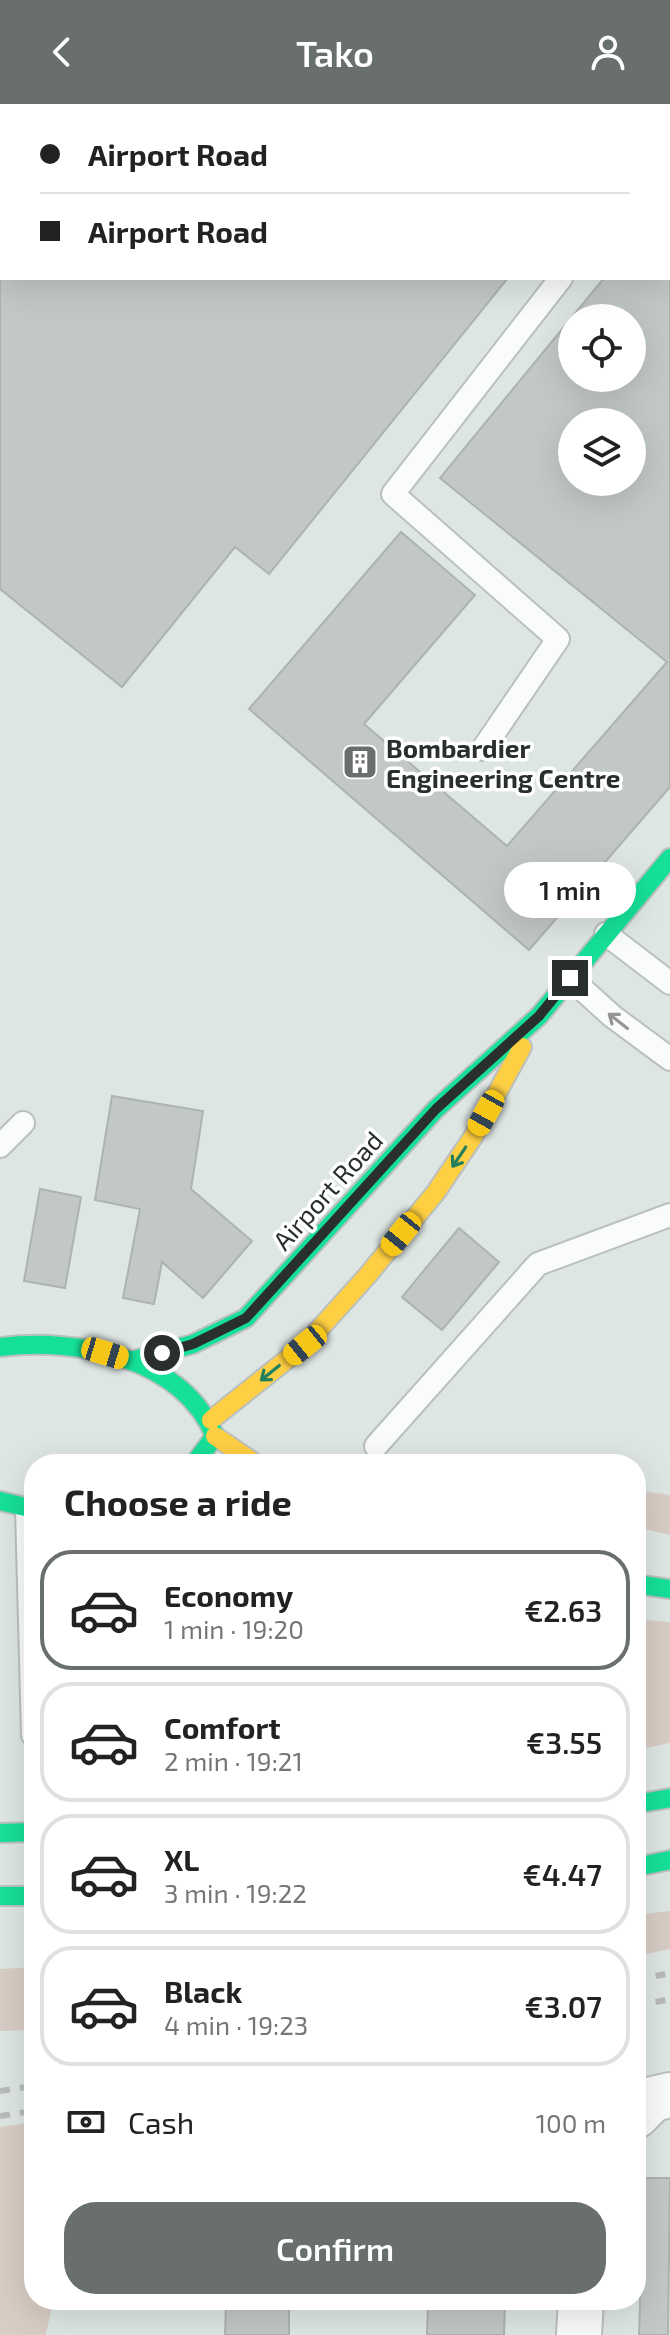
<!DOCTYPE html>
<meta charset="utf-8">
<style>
:root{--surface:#fff;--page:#f6f6f6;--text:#222;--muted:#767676;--line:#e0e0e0;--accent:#686f6d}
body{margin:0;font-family:"Exo 2",sans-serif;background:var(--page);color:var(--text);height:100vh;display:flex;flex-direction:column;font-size:30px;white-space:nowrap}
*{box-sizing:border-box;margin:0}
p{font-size:26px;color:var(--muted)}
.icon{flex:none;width:44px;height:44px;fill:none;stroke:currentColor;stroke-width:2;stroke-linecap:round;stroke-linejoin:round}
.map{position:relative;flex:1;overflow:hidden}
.drawer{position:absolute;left:24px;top:1350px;width:622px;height:856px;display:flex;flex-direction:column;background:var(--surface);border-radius:32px;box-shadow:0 8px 32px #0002}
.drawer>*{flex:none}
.banner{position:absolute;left:0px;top:0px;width:670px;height:176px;box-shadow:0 8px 32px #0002;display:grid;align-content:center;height:176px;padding:0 40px;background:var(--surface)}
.buttons{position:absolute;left:558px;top:200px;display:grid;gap:16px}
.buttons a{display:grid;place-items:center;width:88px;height:88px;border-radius:50%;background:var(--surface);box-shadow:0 8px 32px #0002;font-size:40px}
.end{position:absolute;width:36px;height:36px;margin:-18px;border:10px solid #292f2d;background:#fff;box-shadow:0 0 0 4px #fff}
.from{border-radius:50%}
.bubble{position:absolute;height:56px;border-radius:28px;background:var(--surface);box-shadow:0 8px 32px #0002;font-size:26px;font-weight:600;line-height:56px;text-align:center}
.car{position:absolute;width:24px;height:48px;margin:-24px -12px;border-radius:10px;box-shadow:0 0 6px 2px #0007;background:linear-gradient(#f5c518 24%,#345 0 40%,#f5c518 0 76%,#345 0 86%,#f5c518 0)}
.banner b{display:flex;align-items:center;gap:28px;height:76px;font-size:30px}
.banner b+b{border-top:2px solid var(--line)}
.banner i{width:20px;height:20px;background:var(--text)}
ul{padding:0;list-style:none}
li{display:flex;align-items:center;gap:24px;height:120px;margin:0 16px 12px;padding:0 24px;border:4px solid var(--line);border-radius:32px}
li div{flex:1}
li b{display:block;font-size:30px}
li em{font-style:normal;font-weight:600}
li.current{border-color:var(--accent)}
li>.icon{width:72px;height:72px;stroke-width:1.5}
h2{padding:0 40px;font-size:36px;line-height:96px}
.pay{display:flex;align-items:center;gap:20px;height:88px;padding:0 40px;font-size:30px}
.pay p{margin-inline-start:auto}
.button{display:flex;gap:16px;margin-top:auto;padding:16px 40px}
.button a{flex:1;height:92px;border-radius:32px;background:var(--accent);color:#fff;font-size:32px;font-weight:600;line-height:92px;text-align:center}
header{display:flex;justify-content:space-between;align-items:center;height:104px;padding:0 40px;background:var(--accent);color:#fff;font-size:36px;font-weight:600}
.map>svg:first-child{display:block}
.green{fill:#d8cdc4}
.building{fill:#c2c8c6;stroke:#adb3b1;stroke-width:2;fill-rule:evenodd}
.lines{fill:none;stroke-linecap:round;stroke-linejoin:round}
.lane-casing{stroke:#bac0bf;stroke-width:26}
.street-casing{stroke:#bac0bf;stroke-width:48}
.fast-casing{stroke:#bac0bf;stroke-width:22}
.slow-casing{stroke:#bac0bf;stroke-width:22}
.lane{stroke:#fafbfb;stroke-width:22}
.street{stroke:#fafbfb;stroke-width:44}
.fast{stroke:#16e098;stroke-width:18}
.slow{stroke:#ffcf43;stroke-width:18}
.rail{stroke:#b9baba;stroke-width:6;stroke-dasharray:10 10;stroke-linecap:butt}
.oneway{stroke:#929594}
.oneway2{stroke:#207f5d}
.route{stroke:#292f2d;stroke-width:10}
.labels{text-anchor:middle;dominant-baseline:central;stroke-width:7;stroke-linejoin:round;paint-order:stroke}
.poi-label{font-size:26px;font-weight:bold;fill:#292f2d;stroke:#fff;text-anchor:start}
.street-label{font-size:26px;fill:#292f2d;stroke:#fff}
</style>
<header><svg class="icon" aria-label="back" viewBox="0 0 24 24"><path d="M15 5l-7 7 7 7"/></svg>Tako<svg class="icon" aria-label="person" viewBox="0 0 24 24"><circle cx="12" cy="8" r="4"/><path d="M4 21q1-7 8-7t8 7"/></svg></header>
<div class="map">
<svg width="670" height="2231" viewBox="0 0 670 2231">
<rect width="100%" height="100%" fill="#dee6e4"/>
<!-- green -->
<g class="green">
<polygon points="636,1386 670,1391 670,1431 636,1423"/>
<polygon points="636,1515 670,1518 670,1639 636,1646"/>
<polygon points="670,1807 670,1845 636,1852 636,1811"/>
<polygon points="34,1863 34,1926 0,1927 0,1865"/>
<polygon points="34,2018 34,2196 53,2196 46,2231 0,2231 0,2023"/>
</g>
<!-- building -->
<g class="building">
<polygon points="0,174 508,174 269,470 235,443 122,583 0,485"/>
<path d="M604,174H670V683L529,846L249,605L401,428L475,491L364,620L507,742L667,558L440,374ZM572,214H632V274H572ZM572,318H632V378H572Z"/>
<polygon points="112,992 203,1007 191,1085 252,1137 203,1194 162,1158 154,1200 123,1194 140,1105 95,1096"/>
<polygon points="40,1085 81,1093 65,1184 24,1177"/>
<polygon points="459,1124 499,1158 442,1226 402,1193"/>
<polygon points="644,2074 670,2074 668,2231 639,2231"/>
<polygon points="226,2196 289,2196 289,2231 225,2231"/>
<polygon points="428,2196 505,2196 504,2231 427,2231"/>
</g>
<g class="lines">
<defs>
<g id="lane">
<polyline points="668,37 670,35"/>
<polyline points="483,645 558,535 393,390 561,174"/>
<polyline points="606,830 670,879"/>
<polyline points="570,874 612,912 670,955"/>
<polyline points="0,1042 23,1019"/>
<polyline points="376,1342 538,1160 670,1111"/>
<polyline points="27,1404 33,1631"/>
</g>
<g id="street">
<polyline points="636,2012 653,1995 670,1991"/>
<polyline points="579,2231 581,2196"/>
</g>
<g id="fast">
<path d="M0,1243C77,1234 181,1252 215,1332L194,1360"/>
<polyline points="131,1257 193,1240 246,1214 436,1005 539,912 670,754"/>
<polyline points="0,1397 34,1405"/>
<polyline points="636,1480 670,1485"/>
<polyline points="636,1700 670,1694"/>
<polyline points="0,1729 34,1728"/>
<polyline points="636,1763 670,1756"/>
<polyline points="0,1792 34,1792"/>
</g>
<g id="slow">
<polyline points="211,1316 305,1241 367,1172 436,1088 473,1033 522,943"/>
<polyline points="215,1332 256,1360"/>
</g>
</defs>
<!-- lane casing -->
<use href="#lane" class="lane-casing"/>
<!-- street casing -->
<use href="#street" class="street-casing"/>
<!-- fast casing -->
<use href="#fast" class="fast-casing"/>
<!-- slow casing -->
<use href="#slow" class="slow-casing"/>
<!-- lane -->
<use href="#lane" class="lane"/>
<!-- street -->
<use href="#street" class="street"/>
<!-- fast -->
<use href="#fast" class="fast"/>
<!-- slow -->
<use href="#slow" class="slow"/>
<!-- rail -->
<g class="rail">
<polyline points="636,1876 670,1869"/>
<polyline points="636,1902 670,1895"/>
<polyline points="0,1987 34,1982"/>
<polyline points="0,2012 34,2007"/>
</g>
</g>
<!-- one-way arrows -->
<defs><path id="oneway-shaft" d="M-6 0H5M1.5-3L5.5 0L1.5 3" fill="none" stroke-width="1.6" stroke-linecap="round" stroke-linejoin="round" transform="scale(2)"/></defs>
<use class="oneway" href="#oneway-shaft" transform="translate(618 917) rotate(-142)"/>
<g class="oneway2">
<use href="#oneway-shaft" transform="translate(459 1053) rotate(124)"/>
<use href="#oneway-shaft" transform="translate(270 1269) rotate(141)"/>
</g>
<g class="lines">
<!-- route -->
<polyline class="route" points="162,1249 193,1240 246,1214 436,1005 539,912 570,874"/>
</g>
<!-- icons -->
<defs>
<symbol id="building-square" viewBox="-11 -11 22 22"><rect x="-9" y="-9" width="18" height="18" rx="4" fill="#686f6d" stroke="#fff"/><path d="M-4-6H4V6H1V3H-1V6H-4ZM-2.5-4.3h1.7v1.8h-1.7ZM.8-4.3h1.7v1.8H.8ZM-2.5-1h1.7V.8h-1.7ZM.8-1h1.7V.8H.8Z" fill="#fff"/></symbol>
</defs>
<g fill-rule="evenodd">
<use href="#building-square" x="340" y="638" width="40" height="40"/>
</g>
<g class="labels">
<!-- poi labels -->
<g class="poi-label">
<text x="386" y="643">Bombardier<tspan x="386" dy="30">Engineering Centre</tspan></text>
</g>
<!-- street labels -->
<g class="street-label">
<text transform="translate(327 1086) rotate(-48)">Airport Road</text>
</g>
</g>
</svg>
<div class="buttons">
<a><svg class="icon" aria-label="locate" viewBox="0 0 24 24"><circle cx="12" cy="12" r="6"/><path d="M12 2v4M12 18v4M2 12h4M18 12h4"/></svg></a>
<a><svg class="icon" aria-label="layers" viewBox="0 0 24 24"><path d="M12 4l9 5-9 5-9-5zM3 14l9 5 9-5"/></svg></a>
</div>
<i class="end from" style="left:162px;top:1249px"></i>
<i class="end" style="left:570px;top:874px"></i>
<div class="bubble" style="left:504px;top:758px;width:132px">1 min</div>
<i class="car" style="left:486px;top:1009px;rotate:209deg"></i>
<i class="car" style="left:401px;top:1130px;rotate:219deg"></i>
<i class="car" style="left:305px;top:1241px;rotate:231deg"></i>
<i class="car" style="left:105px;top:1249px;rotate:107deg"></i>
<div class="banner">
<b><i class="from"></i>Airport Road</b>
<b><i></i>Airport Road</b>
</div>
<section class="drawer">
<h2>Choose a ride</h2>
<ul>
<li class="current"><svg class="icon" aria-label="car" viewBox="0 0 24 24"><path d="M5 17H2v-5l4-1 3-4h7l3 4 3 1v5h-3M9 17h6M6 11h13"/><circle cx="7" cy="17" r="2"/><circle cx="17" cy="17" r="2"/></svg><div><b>Economy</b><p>1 min · 19:20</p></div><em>€2.63</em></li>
<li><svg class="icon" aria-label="car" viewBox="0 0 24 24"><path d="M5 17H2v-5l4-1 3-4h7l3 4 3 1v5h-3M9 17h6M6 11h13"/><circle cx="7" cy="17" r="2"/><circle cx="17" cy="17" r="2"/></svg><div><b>Comfort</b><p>2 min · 19:21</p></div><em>€3.55</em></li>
<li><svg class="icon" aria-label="car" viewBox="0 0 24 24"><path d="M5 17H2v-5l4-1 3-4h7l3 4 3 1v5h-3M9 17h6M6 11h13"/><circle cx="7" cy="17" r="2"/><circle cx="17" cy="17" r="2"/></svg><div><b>XL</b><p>3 min · 19:22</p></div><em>€4.47</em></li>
<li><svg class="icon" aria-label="car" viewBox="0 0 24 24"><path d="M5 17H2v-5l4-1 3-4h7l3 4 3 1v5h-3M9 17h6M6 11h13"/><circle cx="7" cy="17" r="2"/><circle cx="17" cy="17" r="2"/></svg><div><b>Black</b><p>4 min · 19:23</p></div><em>€3.07</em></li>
</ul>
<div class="pay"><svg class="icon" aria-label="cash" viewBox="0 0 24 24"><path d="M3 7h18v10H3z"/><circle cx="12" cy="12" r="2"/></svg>Cash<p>100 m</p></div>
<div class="button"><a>Confirm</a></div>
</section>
</div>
